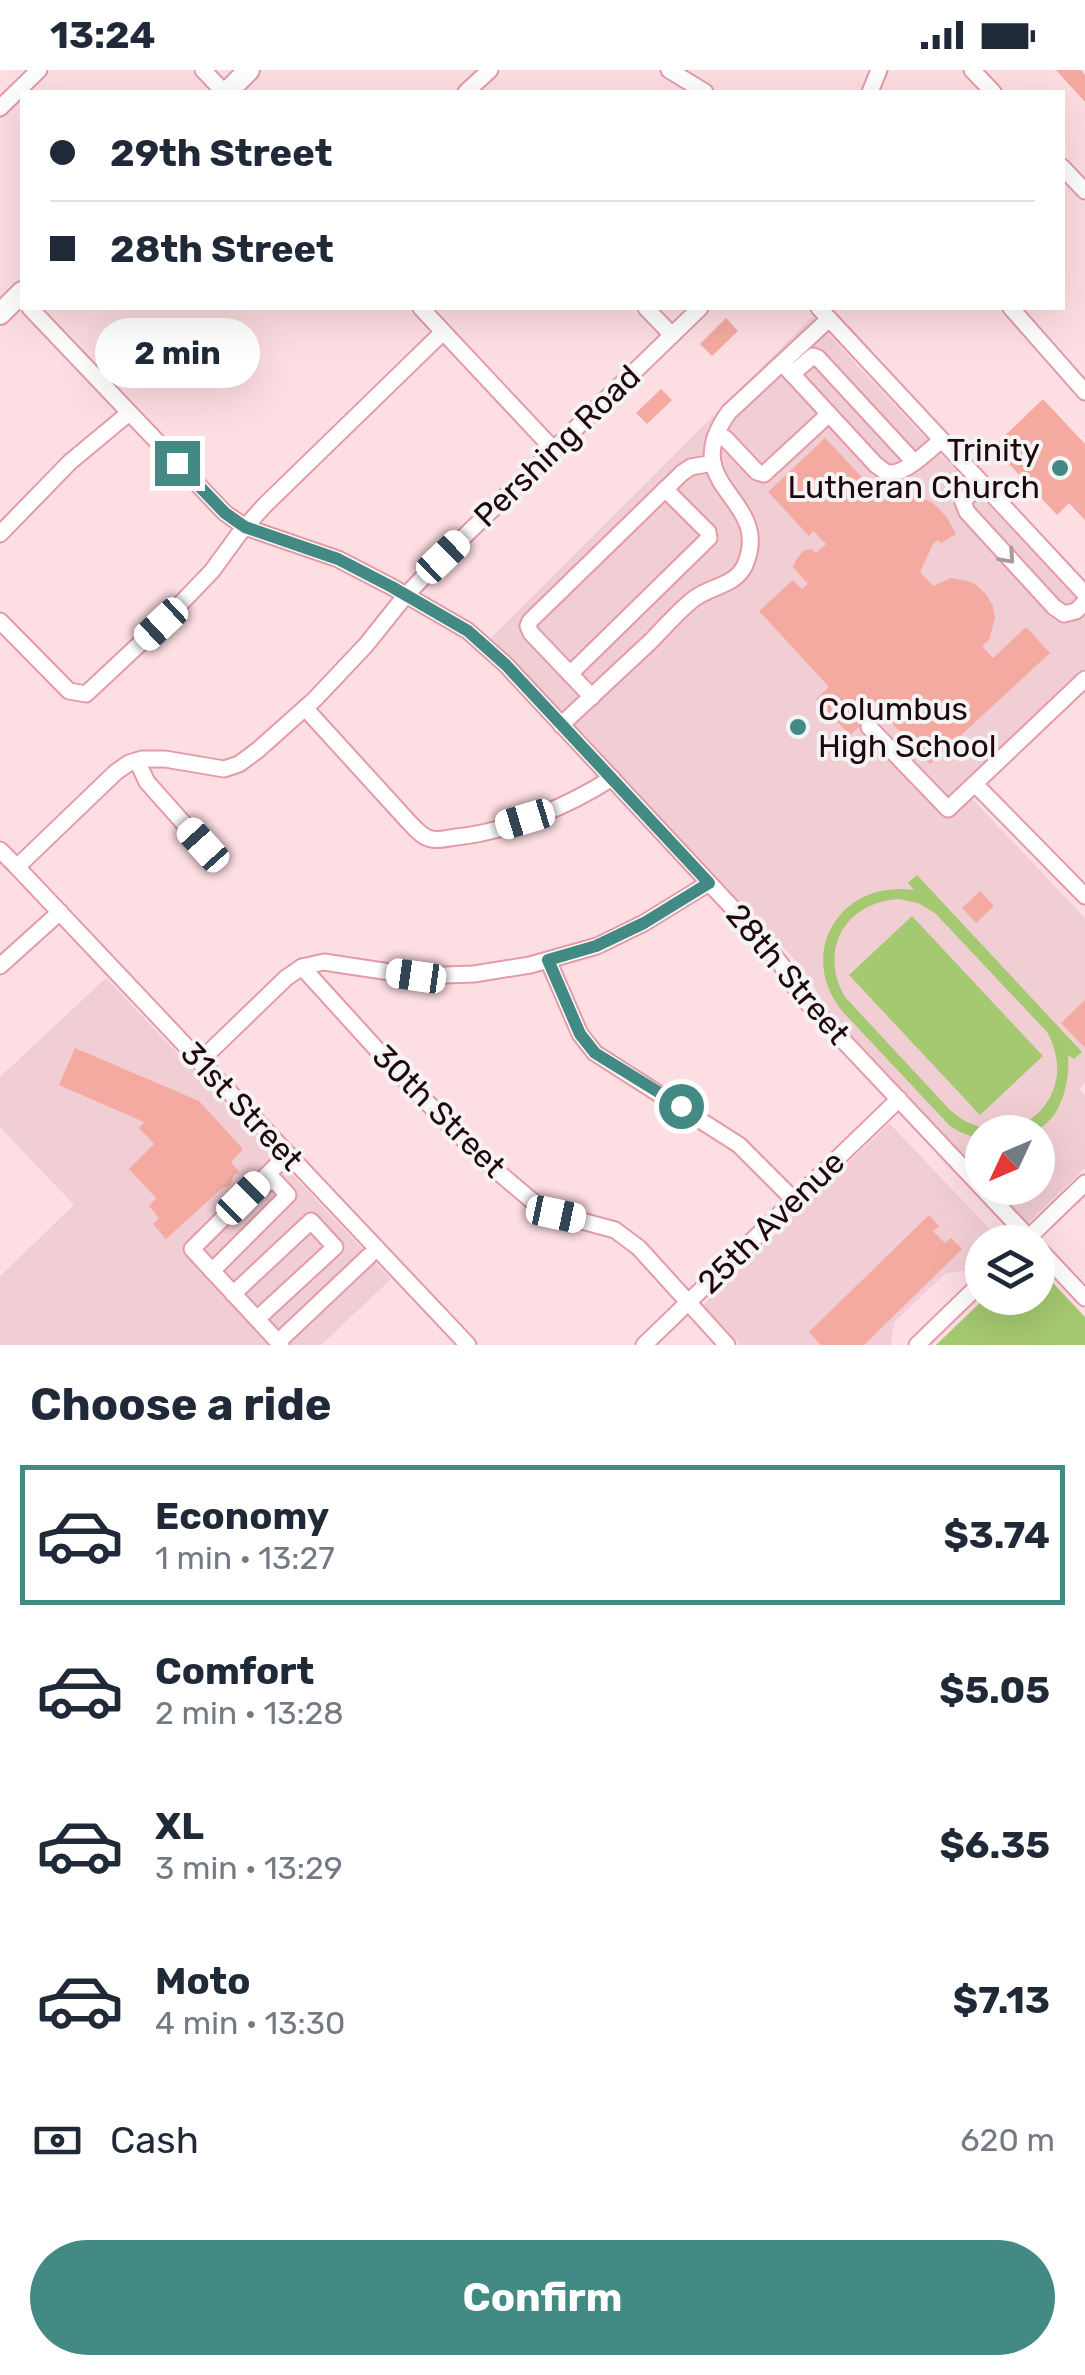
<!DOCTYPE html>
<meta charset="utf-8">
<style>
:root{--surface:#fff;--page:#f6f6f7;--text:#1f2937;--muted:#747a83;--line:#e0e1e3;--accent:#448a84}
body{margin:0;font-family:Rubik,sans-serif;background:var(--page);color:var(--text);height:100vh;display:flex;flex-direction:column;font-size:38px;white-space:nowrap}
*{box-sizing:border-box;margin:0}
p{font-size:32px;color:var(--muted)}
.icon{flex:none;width:55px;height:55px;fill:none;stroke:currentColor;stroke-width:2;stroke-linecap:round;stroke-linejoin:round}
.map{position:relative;height:1275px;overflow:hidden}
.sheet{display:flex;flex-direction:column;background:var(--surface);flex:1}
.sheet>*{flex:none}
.top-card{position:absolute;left:20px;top:20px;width:1045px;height:220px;border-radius:0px;box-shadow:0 10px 40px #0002;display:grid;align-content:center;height:220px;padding:0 30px;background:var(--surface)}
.needle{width:65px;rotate:226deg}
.fabs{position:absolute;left:965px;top:1045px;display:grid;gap:20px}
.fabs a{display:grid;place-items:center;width:90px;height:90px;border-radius:50%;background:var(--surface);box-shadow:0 10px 40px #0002;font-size:50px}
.end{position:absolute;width:45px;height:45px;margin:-22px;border:12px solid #448a84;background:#fff;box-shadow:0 0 0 5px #fff}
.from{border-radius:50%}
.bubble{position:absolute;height:70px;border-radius:35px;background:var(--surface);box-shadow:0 10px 40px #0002;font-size:32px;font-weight:700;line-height:70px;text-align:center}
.car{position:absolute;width:30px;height:60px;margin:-30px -15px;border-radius:12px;box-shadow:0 0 8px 2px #0007;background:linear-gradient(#fff 24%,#345 0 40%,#fff 0 76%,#345 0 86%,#fff 0)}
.top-card b{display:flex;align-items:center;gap:35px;height:95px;font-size:38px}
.top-card b+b{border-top:2px solid var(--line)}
.top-card i{width:25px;height:25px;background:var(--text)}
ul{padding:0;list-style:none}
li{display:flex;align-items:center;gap:30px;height:140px;margin:0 20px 15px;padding:0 10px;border:5px solid transparent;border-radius:0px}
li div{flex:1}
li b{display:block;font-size:38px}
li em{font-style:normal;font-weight:700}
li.selected{border-color:var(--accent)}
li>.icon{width:90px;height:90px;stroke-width:1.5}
h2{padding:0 30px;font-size:45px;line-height:120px}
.pay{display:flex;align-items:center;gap:25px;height:110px;padding:0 30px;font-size:38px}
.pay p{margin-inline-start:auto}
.primary-button{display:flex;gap:20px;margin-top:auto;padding:20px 30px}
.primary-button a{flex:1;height:115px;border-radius:60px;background:var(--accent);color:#fff;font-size:40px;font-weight:700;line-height:115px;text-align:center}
.status{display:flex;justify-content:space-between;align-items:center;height:70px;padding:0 50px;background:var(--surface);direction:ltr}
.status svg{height:28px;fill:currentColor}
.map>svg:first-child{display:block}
.built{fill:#f1ced4}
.green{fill:#a5c970;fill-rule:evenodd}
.building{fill:#f4aaa1}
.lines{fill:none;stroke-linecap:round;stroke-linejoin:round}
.minor-casing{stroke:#e49ba8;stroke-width:19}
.major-casing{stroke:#e49ba8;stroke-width:24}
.minor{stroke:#fff;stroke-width:15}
.major{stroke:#fff;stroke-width:20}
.oneway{stroke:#a69c9e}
.route{stroke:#448a84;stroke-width:12}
.poi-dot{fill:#448a84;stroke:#f4f4f4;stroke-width:4}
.labels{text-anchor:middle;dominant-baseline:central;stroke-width:8;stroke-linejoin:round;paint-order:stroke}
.street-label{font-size:32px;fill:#20070d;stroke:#f4f4f4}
.poi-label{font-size:32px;fill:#20070d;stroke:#f4f4f4;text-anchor:end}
</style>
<div class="status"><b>13:24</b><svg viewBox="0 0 49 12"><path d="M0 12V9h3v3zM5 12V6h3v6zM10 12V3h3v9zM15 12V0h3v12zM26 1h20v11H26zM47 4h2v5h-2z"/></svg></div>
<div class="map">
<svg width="1085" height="1275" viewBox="0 0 1085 1275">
<rect width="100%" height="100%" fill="#fddee3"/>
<!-- built -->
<g class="built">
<polygon points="812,247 1073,525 1085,545 1085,598 960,716 1085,848 1085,1013 1079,1019 1085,1026 1085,1098 1026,1155 992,1118 1038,1118 1038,1062 982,1062 982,1108 831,944 800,895 491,568"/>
<polygon points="106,908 391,1209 321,1275 0,1275 0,1206 74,1135 0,1057 0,1007"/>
<polygon points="889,1053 1001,1171 982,1172 982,1190 973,1200 946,1203 894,1252 891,1275 741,1275 703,1235"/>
</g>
<!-- green -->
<g class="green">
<path d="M917,805L1082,982L1074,989L1068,985C1070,1012 1062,1051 1032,1062C1018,1066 997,1062 982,1062V1070L960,1062L950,1056L843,942C795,884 840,809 914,820L908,813ZM899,829L918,833L935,843L1047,962C1085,1030 1008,1092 950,1040L845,927C818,880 845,832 899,829Z"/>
<polygon points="912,846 1043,986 980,1045 849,905"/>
<polygon points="1038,1197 1085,1247 1085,1275 936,1275 985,1228 1038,1228"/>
</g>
<!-- building -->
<g class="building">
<polygon points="1056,0 1081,0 1085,5 1085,32"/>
<polygon points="726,248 738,261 712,286 700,274"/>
<polygon points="661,319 672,330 647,354 636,343"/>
<polygon points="1043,329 1085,374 1085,450 1069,433 1057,445 993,377"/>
<polygon points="825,368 879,425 879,433 905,420 933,433 946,446 956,464 941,473 938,470 933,474 920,502 933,516 951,508 963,510 975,514 986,524 993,536 995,548 989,570 982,576 993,588 1026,557 1050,583 930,694 879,639 850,665 816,629 829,617 759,541 793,510 802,519 808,514 793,497 796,490 803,481 812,479 816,483 826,474 813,461 809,466 768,422"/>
<polygon points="980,821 994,836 976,853 962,838"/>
<polygon points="1085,930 1085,978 1061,953"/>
<polygon points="75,978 199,1031 243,1079 231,1092 239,1102 234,1105 230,1115 221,1119 166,1169 153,1154 159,1148 149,1136 156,1128 129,1099 154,1074 139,1058 144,1052 59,1015"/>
<polygon points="929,1145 939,1156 933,1161 945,1173 951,1168 962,1179 864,1275 821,1275 809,1262"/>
</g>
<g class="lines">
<defs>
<g id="minor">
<polyline points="203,0 224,22"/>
<polyline points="669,0 705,22"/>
<polyline points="972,0 993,22"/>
<polyline points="466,22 490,0"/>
<polyline points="870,22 879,0"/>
<polyline points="0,38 39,0"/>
<polyline points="1062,97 1085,121"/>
<polyline points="30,238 225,443 245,457 338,489 392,517 468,561 506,595 740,846 781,894 790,911 806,931 1033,1172"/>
<polyline points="421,238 554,380"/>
<polyline points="646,238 672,265"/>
<polyline points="819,238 1085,524"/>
<polyline points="1011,238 1085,322"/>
<path d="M782,293L876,395C881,398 885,403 890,403C905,404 930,380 941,370"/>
<polyline points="792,304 813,286 818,288 914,392"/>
<polyline points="715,367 725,368 757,402 764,404 829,344"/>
<polyline points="980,412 963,432 967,442 1054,537 1064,544 1076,541 1085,532"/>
<polyline points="0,464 70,392 129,343"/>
<polyline points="0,551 69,621 86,624 161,554 212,501 239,464 264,436 443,262"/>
<polyline points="570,604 709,468 708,462 665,419"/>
<polyline points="592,627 531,563 528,556 530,551 682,403 691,397 713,393"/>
<path d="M305,638L407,750C414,757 422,768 432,769C439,771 448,768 456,767C507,762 569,736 612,708"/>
<path d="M561,655C591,627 621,599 651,571C665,557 679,540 695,528C712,516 736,515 745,495C774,427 674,418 729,342L829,249"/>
<polyline points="869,657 948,739 1085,609"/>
<polyline points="137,691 147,712 203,775"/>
<polyline points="975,714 1085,826"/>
<polyline points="0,780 17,797 116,702 129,693 142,689 165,689 224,699 239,694 258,680 315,629 366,575 406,525 443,487 700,238"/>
<polyline points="17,797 468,1275"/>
<polyline points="548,890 580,964 595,983 739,1075 794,1130"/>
<polyline points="0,896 60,842"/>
<polyline points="302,897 400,1005 484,1090 537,1135 556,1144 615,1160 639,1178 727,1275"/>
<polyline points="199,992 286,908 302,897 324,892 416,906 474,904 530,895 597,876 644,853 709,813"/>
<polyline points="1024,1172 1085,1113"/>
<polyline points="1038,1178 1085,1228"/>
<polyline points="212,1201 288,1125 272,1108 261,1119"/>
<polyline points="233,1224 311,1151 335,1177 257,1249"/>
<polyline points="278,1272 369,1186"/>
<polyline points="281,1275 192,1179 287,1085"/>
<polyline points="644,1275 899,1029"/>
<polyline points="917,1275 982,1212"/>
</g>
<g id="major">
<polyline points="227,22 249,0"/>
<polyline points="0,244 22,222"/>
</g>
</defs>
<!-- minor casing -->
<use href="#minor" class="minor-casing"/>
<!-- major casing -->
<use href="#major" class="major-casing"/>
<!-- minor -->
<use href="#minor" class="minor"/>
<!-- major -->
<use href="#major" class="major"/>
</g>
<!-- one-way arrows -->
<defs><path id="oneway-chevron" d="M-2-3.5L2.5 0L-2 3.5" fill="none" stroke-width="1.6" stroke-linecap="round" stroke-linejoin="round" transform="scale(2.5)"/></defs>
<use class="oneway" href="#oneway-chevron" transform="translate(1008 487) rotate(48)"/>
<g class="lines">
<!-- route -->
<polyline class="route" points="177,393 225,443 245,457 338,489 392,517 468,561 506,595 709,813 644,853 596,876 548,890 580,964 595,983 681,1036"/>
</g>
<!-- markers -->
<g class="poi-dot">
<circle cx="1060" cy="398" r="10"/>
<circle cx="798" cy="657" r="10"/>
</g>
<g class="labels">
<!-- street labels -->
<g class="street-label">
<text transform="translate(557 376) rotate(-44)">Pershing Road</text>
<text transform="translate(788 904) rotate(50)">28th Street</text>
<text transform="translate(242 1036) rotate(47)">31st Street</text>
<text transform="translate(439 1041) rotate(45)">30th Street</text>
<text transform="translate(771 1152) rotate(-44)">25th Avenue</text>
</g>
<!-- poi labels -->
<g class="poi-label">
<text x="1040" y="380">Trinity<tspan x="1040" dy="37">Lutheran Church</tspan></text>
<text x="818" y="639" text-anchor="start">Columbus<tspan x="818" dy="37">High School</tspan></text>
</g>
</g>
</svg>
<div class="fabs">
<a><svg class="needle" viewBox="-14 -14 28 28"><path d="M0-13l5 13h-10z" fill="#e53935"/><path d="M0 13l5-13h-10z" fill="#747a83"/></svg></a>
<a><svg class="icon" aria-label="layers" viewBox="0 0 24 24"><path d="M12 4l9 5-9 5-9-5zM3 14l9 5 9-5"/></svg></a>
</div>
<i class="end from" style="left:681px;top:1036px"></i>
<i class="end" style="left:177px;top:393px"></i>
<div class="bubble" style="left:95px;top:248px;width:165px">2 min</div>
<i class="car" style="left:443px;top:487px;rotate:46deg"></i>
<i class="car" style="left:161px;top:554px;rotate:227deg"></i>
<i class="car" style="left:525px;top:749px;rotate:253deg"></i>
<i class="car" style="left:203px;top:775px;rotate:318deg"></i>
<i class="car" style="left:416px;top:906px;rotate:278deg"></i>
<i class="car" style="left:243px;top:1128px;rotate:45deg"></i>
<i class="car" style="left:556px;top:1144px;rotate:102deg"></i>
<div class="top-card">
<b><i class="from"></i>29th Street</b>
<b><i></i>28th Street</b>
</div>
</div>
<section class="sheet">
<h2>Choose a ride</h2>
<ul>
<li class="selected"><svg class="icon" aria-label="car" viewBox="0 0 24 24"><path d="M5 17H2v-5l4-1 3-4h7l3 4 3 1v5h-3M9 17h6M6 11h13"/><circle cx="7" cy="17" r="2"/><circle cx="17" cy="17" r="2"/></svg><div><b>Economy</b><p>1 min · 13:27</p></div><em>$3.74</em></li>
<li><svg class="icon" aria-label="car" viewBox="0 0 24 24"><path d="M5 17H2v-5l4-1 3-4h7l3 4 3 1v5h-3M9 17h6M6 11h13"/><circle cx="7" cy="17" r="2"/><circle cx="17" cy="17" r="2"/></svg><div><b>Comfort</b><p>2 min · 13:28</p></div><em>$5.05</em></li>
<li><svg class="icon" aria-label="car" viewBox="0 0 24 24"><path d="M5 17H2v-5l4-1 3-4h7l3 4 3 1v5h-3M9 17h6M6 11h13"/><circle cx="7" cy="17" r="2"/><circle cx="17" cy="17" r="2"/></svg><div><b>XL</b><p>3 min · 13:29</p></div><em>$6.35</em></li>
<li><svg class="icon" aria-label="car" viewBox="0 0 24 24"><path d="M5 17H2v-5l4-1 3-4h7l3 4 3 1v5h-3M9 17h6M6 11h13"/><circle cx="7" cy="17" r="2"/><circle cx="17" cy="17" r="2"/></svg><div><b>Moto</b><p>4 min · 13:30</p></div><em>$7.13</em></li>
</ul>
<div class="pay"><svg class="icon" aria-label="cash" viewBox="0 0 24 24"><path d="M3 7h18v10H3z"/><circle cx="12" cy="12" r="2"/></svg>Cash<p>620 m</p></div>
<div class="primary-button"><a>Confirm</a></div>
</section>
